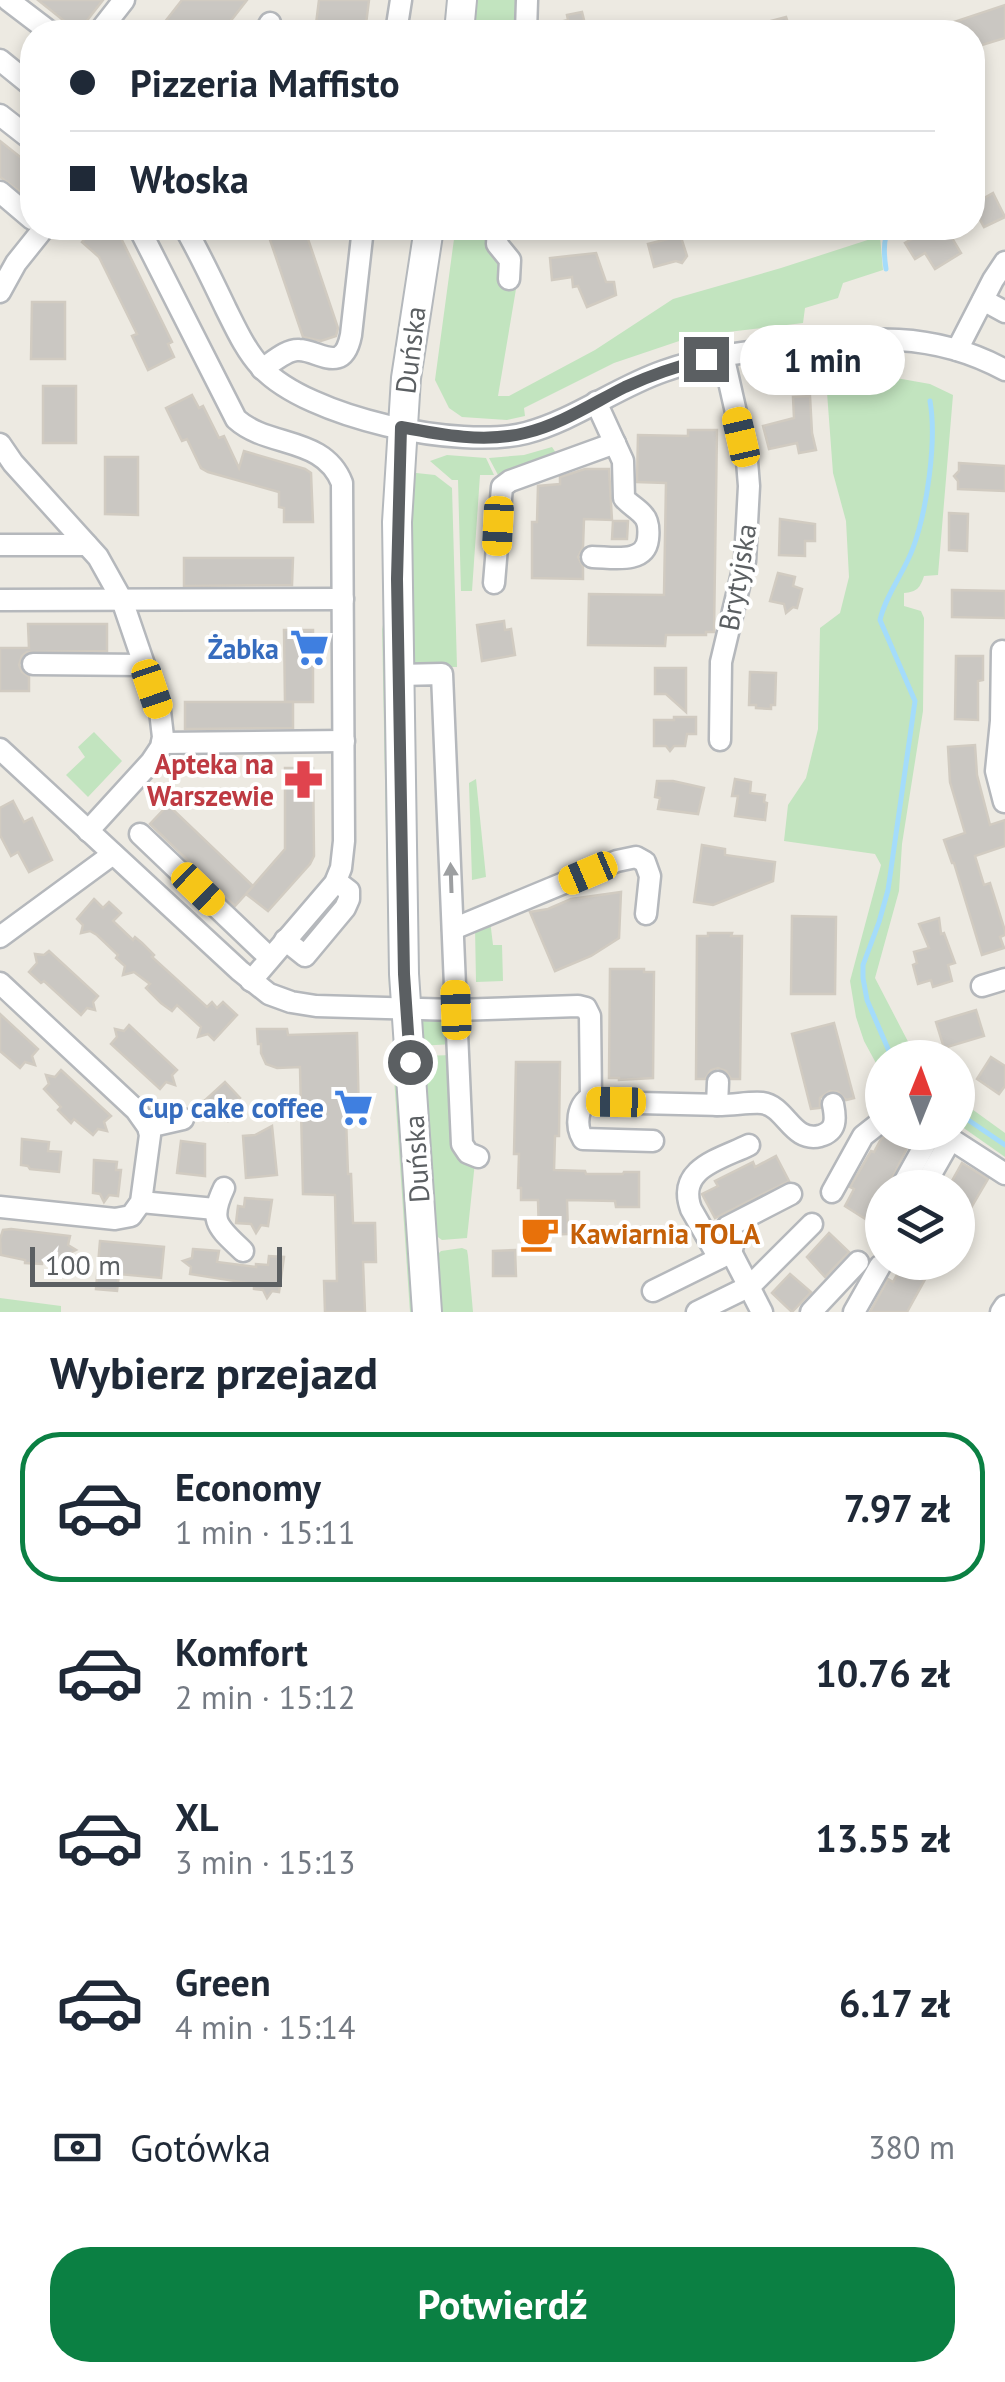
<!DOCTYPE html>
<html lang="pl">
<meta charset="utf-8">
<style>
:root{--surface:#fff;--page:#f6f6f7;--text:#1f2937;--muted:#747a83;--line:#e0e1e3;--accent:#0b8043}
body{margin:0;font-family:"PT Sans",sans-serif;background:var(--page);color:var(--text);height:100vh;display:flex;flex-direction:column;font-size:38px;white-space:nowrap}
*{box-sizing:border-box;margin:0}
p{font-size:32px;color:var(--muted)}
.icon{flex:none;width:55px;height:55px;fill:none;stroke:currentColor;stroke-width:2;stroke-linecap:round;stroke-linejoin:round}
.map{position:relative;height:1312px;overflow:hidden}
.drawer{display:flex;flex-direction:column;background:var(--surface);flex:1}
.drawer>*{flex:none}
.guide{position:absolute;left:20px;top:20px;width:965px;height:220px;border-radius:40px;box-shadow:0 5px 15px #0003;display:grid;align-content:center;height:220px;padding:0 50px;background:var(--surface)}
.needle{width:65px;rotate:1deg}
.fabs{position:absolute;left:865px;top:1040px;display:grid;gap:20px}
.fabs a{display:grid;place-items:center;width:110px;height:110px;border-radius:50%;background:var(--surface);box-shadow:0 5px 15px #0003;font-size:50px}
.scale{position:absolute;left:30px;bottom:25px;width:252px;box-sizing:border-box;padding-left:10px;border:5px solid #5b5f62;border-top:0;font-size:28px;line-height:35px;white-space:nowrap;color:#5b5f62;-webkit-text-stroke:8px #fff;paint-order:stroke}
.end{position:absolute;width:45px;height:45px;margin:-22px;border:12px solid #5b5f62;background:#fff;box-shadow:0 0 0 5px #fff}
.from{border-radius:50%}
.bubble{position:absolute;height:70px;border-radius:35px;background:var(--surface);box-shadow:0 5px 15px #0003;font-size:32px;font-weight:600;line-height:70px;text-align:center}
.car{position:absolute;width:30px;height:60px;margin:-30px -15px;border-radius:12px;box-shadow:0 0 8px 2px #0007;background:linear-gradient(#f5c518 24%,#345 0 40%,#f5c518 0 76%,#345 0 86%,#f5c518 0)}
.guide b{display:flex;align-items:center;gap:35px;height:95px;font-size:38px}
.guide b+b{border-top:2px solid var(--line)}
.guide i{width:25px;height:25px;background:var(--text)}
ul{padding:0;list-style:none}
li{display:flex;align-items:center;gap:30px;height:150px;margin:0 20px 15px;padding:0 30px;border:5px solid transparent;border-radius:40px}
li div{flex:1}
li b{display:block;font-size:38px}
li em{font-style:normal;font-weight:600}
li.active{border-color:var(--accent)}
li>.icon{width:90px;height:90px;stroke-width:1.5}
h2{padding:0 50px;font-size:45px;line-height:120px}
.pay{display:flex;align-items:center;gap:25px;height:110px;padding:0 50px;font-size:38px}
.pay p{margin-inline-start:auto}
.button{display:flex;gap:20px;margin-top:auto;padding:20px 50px}
.button a{flex:1;height:115px;border-radius:40px;background:var(--accent);color:#fff;font-size:40px;font-weight:600;line-height:115px;text-align:center}
.map>svg:first-child{display:block}
.green{fill:#c2e4bf}
.lines{fill:none;stroke-linecap:round;stroke-linejoin:round}
.stream{stroke:#a4dcfb;stroke-width:5}
.building{fill:#cac7c2;stroke:#d1cbc1;stroke-width:2.5}
.street-casing{stroke:#b5b8bc;stroke-width:25}
.secondary-casing{stroke:#b4b8bc;stroke-width:32}
.street{stroke:#fff;stroke-width:20}
.secondary{stroke:#fff;stroke-width:28}
.oneway{fill:#9d9fa1}
.route{stroke:#5b5f62;stroke-width:12}
.labels{text-anchor:middle;dominant-baseline:central;stroke-width:8;stroke-linejoin:round;paint-order:stroke}
.street-label{font-size:28px;fill:#5b5f62;stroke:#fff}
.shop-label{font-size:28px;font-weight:bold;fill:#366cbe;stroke:#fff;text-anchor:end}
.health-label{font-size:28px;font-weight:bold;fill:#be3a42;stroke:#fff;text-anchor:end}
.food-label{font-size:28px;font-weight:bold;fill:#c56008;stroke:#fff;text-anchor:start}
</style>
<div class="map">
<svg width="1005" height="1312" viewBox="0 0 1005 1312">
<rect width="100%" height="100%" fill="#edeae2"/>
<!-- green -->
<g class="green">
<polygon points="471,0 521,0 520,32 468,32"/>
<polygon points="471,228 493,228 517,283 498,396 509,396 595,350 673,299 781,268 880,236 883,270 843,283 838,298 805,308 803,323 694,336 614,363 524,408 525,416 507,420 462,417 449,408 435,380 454,239"/>
<path d="M868,373L930,384L953,395L938,575L924,576C920,588 917,592 904,593V606L921,611L924,618L923,711L902,844L899,891L875,978L916,1057L882,1058V1069L877,1065L864,1041L856,1017L850,981L881,865L875,854L784,841L788,805L806,778L818,729L820,628L840,613L849,577L846,521L833,473L826,379Z"/>
<polygon points="552,447 556,453 527,468 498,475 489,458 524,455"/>
<polygon points="447,455 486,458 494,475 480,475 472,591 461,591 458,480 452,480 430,461"/>
<polygon points="407,472 435,475 452,488 457,667 416,667 412,664"/>
<polygon points="382,625 391,665 392,984 389,989"/>
<polygon points="94,732 122,761 88,797 66,775 85,757 78,747"/>
<polygon points="476,779 486,877 472,880 469,783"/>
<polygon points="490,920 493,945 502,945 503,981 476,982 475,927"/>
<polygon points="426,1019 441,1019 449,1024 454,1044 418,1046 421,1023"/>
<polygon points="454,1055 475,1162 467,1238 442,1240 435,1235 419,1056"/>
<polygon points="393,1063 402,1063 419,1312 410,1312"/>
<polygon points="958,1099 1005,1133 1005,1157 958,1124"/>
<polygon points="462,1248 467,1250 468,1256 473,1312 437,1312 435,1257 441,1251"/>
<polygon points="0,1298 61,1306 61,1312 0,1312"/>
</g>
<g class="lines">
<!-- stream -->
<g class="stream">
<path d="M886,269C884,256 882,238 890,228"/>
<path d="M892,1058L867,1000L863,978V965L879,922L888,890L915,701L880,620C886,594 904,573 913,548C927,510 937,441 930,401"/>
<polyline points="958,1113 1005,1145"/>
</g>
</g>
<!-- building -->
<g class="building">
<polygon points="38,0 103,0 78,32"/>
<polygon points="182,0 247,0 222,32 157,32"/>
<polygon points="319,0 369,0 365,32 315,32"/>
<polygon points="1005,5 1005,38 972,48 972,32 931,32 930,30"/>
<polygon points="582,12 587,32 566,32 564,21 568,20 567,15"/>
<polygon points="786,17 791,32 744,32 744,28"/>
<polygon points="0,141 24,160 29,153 32,153 32,187 26,196 0,177"/>
<polygon points="993,193 1005,217 984,227 972,205"/>
<polygon points="93,228 116,228 172,342 168,344 174,357 148,370 132,336 137,334 99,257 82,242"/>
<polygon points="266,228 300,228 302,236 307,236 338,328 336,336 321,341 303,337"/>
<polygon points="678,228 687,256 682,263 676,261 654,267 648,244 672,238"/>
<polygon points="942,228 946,228 961,253 935,269 925,253 915,259 905,243 929,229 932,233"/>
<polygon points="596,253 606,282 614,282 616,295 587,307 578,286 573,287 572,277 552,280 550,258"/>
<polygon points="32,302 65,302 65,359 31,359"/>
<rect x="43" y="386" width="33" height="57"/>
<polygon points="192,395 199,408 203,406 219,438 224,436 239,468 244,451 305,469 311,473 313,522 284,522 284,508 279,507 279,492 208,472 201,468 187,439 182,441 166,408"/>
<polygon points="810,396 812,433 816,450 799,453 797,443 769,449 763,426 794,418 793,397"/>
<polygon points="688,430 717,430 714,632 706,632 706,635 666,635 665,646 588,645 589,594 664,595 666,483 637,482 638,435 688,436"/>
<polygon points="105,457 138,457 138,515 105,514"/>
<polygon points="959,463 1005,466 1005,491 958,489 958,481 954,476 959,471"/>
<polygon points="585,469 609,469 612,520 584,519 583,547 578,557 583,567 583,579 532,578 532,522 537,522 538,486 560,484 560,477"/>
<polygon points="949,513 968,514 967,551 949,550"/>
<polygon points="780,519 815,524 815,541 805,541 805,556 779,555"/>
<polygon points="613,521 628,521 627,539 612,539"/>
<polygon points="184,558 293,558 292,585 184,586"/>
<polygon points="778,573 795,577 793,586 802,589 797,608 793,607 786,613 784,604 770,601"/>
<polygon points="952,590 1005,591 1005,618 952,617"/>
<polygon points="504,621 505,630 511,629 515,655 482,661 477,625"/>
<polygon points="28,624 107,624 107,651 27,652 22,656 19,665 22,672 29,677 29,691 0,691 0,648 29,648"/>
<polygon points="284,630 313,630 313,702 285,702"/>
<polygon points="956,656 983,656 983,680 978,681 978,720 955,719"/>
<polygon points="655,668 686,668 686,712 666,694 655,694"/>
<polygon points="750,672 776,673 775,705 771,705 771,709 756,708 756,705 749,705"/>
<polygon points="185,702 293,702 293,728 185,729"/>
<polygon points="674,717 696,717 696,734 687,734 685,746 674,746 670,751 666,746 654,746 654,720 674,720"/>
<polygon points="975,745 977,775 990,825 1005,820 1005,846 975,856 984,885 990,883 1005,931 1005,935 1000,937 1004,948 982,955 954,863 952,863 944,840 965,833 950,782 948,747"/>
<polygon points="285,768 313,768 314,856 310,864 268,911 246,894 285,849"/>
<polygon points="735,779 751,782 750,793 765,795 764,802 767,803 765,820 735,816 738,796 732,796"/>
<polygon points="657,781 673,781 704,788 698,814 658,809 660,798 655,797"/>
<polygon points="13,801 24,822 32,818 52,860 29,872 18,852 11,856 0,835 0,808"/>
<polygon points="168,805 253,886 235,906 150,824"/>
<polygon points="702,845 725,849 725,855 775,862 773,881 713,905 694,902"/>
<polygon points="621,892 619,938 591,956 555,971 530,912 548,909 571,899"/>
<polygon points="94,899 103,908 109,902 121,913 113,921 133,940 135,937 142,943 154,955 152,957 207,1007 212,1002 217,1008 223,1002 237,1015 214,1040 208,1034 198,1037 201,1027 177,1005 172,1011 161,1003 146,988 150,984 134,972 123,975 125,966 116,958 118,955 97,935 90,931 81,933 83,925 77,919"/>
<polygon points="792,916 836,917 835,994 791,994"/>
<polygon points="939,918 941,934 944,933 955,963 948,965 952,981 933,987 931,980 918,984 913,965 917,963 914,952 929,948 919,924"/>
<polygon points="708,933 732,933 731,936 742,936 740,1079 731,1079 726,1071 718,1068 711,1070 705,1079 696,1079 697,936 708,936"/>
<polygon points="49,951 98,996 93,1002 95,1010 87,1008 81,1015 44,981 41,983 29,972 37,963 35,954 44,955"/>
<polygon points="610,969 644,969 644,972 654,972 653,1078 619,1080 619,1078 609,1078"/>
<polygon points="976,1010 984,1036 944,1048 936,1022"/>
<polygon points="0,1014 38,1049 32,1056 35,1065 25,1062 20,1068 0,1051"/>
<polygon points="834,1023 854,1098 846,1100 838,1092 830,1091 820,1098 820,1108 811,1109 792,1034"/>
<polygon points="129,1025 177,1070 172,1075 175,1085 166,1082 160,1089 111,1044 117,1037 115,1029 124,1031"/>
<polygon points="257,1029 287,1029 288,1035 357,1033 359,1118 346,1118 348,1174 351,1174 353,1223 375,1223 376,1262 363,1262 365,1312 325,1312 324,1281 337,1281 335,1195 303,1194 300,1067 277,1068 266,1064 261,1053 261,1044 258,1044"/>
<polygon points="991,1057 1005,1066 1005,1086 999,1094 977,1079"/>
<polygon points="516,1062 560,1062 559,1136 555,1136 554,1170 585,1171 586,1174 623,1174 624,1172 639,1172 639,1207 616,1207 615,1201 567,1200 568,1234 539,1235 538,1200 521,1200 521,1188 518,1188 519,1154 514,1154"/>
<polygon points="61,1070 111,1116 104,1122 107,1131 98,1129 93,1135 74,1119 71,1123 58,1110 61,1107 44,1089 49,1084 46,1075 55,1077"/>
<polygon points="225,1082 240,1098 236,1102 242,1109 228,1121 222,1115 218,1119 203,1102"/>
<polygon points="272,1126 277,1175 246,1178 243,1136 255,1135"/>
<polygon points="890,1132 900,1132 897,1138 909,1144 887,1188 882,1188 880,1202 882,1203 874,1209 867,1220 845,1206 854,1189 850,1187 871,1151 874,1152 881,1139"/>
<polygon points="22,1139 49,1142 48,1151 61,1152 59,1172 30,1169 28,1166 21,1165"/>
<polygon points="181,1141 205,1144 205,1176 177,1173"/>
<polygon points="776,1156 789,1181 715,1218 702,1194 718,1186 715,1181 753,1162 755,1167"/>
<polygon points="94,1160 117,1162 116,1170 121,1170 118,1196 109,1195 104,1202 100,1194 93,1193"/>
<polygon points="962,1163 988,1179 958,1230 958,1188 948,1188"/>
<polygon points="245,1198 272,1200 268,1226 261,1225 256,1233 251,1224 236,1223 238,1206 244,1207"/>
<polygon points="11,1229 70,1236 68,1245 76,1250 68,1254 67,1262 42,1261 42,1264 25,1263 25,1260 1,1255 0,1239 3,1230"/>
<polygon points="829,1233 849,1252 825,1277 807,1257"/>
<polygon points="100,1241 164,1247 161,1278 119,1274 117,1291 96,1289"/>
<polygon points="193,1249 219,1251 217,1262 256,1267 256,1264 268,1265 269,1256 284,1257 279,1292 272,1291 267,1298 263,1290 254,1289 254,1284 190,1274 191,1267 183,1261 192,1258"/>
<polygon points="515,1250 516,1276 493,1276 493,1251"/>
<polygon points="904,1262 928,1274 907,1312 870,1312 888,1279 893,1282"/>
<polygon points="790,1274 811,1292 792,1312 772,1293"/>
</g>
<g class="lines">
<defs>
<g id="street">
<polyline points="8,0 50,32"/>
<polyline points="99,32 124,0"/>
<polyline points="265,32 270,23"/>
<polyline points="396,32 401,0"/>
<polyline points="526,32 527,0"/>
<polyline points="0,60 32,86"/>
<polyline points="0,115 32,140"/>
<polyline points="0,192 32,219"/>
<path d="M139,228L236,419C268,448 324,436 342,483L344,841L341,868L335,883L251,981"/>
<path d="M185,228C200,254 213,282 226,309C236,329 246,351 261,367C308,418 460,450 526,433C575,420 617,387 664,371C703,357 743,352 783,348C865,338 929,329 1005,370"/>
<polyline points="498,228 497,244 510,260 509,279"/>
<polyline points="0,292 16,263 44,228"/>
<polyline points="983,300 1005,312"/>
<polyline points="957,350 993,280 1005,262"/>
<path d="M262,369C273,362 287,349 299,350C319,350 343,376 351,335L363,228"/>
<polyline points="0,444 13,463 98,557 122,600 160,711 163,737 161,747 151,762 88,831"/>
<polyline points="0,545 87,545"/>
<path d="M592,557C611,557 645,565 648,539C649,530 649,521 643,515C637,508 630,505 624,498L623,461L596,402"/>
<polyline points="494,583 502,487 510,481 615,443"/>
<polyline points="0,600 343,599"/>
<polyline points="1002,651 1001,721 996,771 1004,802"/>
<polyline points="33,664 144,665"/>
<path d="M399,675L442,674L456,1010L578,1006L586,1008L590,1016L591,1097L596,1102C638,1103 680,1104 722,1105C735,1105 749,1102 762,1103C786,1106 792,1143 820,1136C837,1131 836,1119 833,1104"/>
<polyline points="720,740 721,662 745,561 749,486 747,461 723,355"/>
<polyline points="162,743 344,741"/>
<polyline points="0,749 240,971 269,994 291,1002 316,1006 456,1010 462,1144 468,1153 478,1157"/>
<polyline points="140,834 270,958"/>
<polyline points="453,929 617,861 636,857 645,862 650,876 646,914"/>
<polyline points="0,937 113,854"/>
<polyline points="285,940 305,956 345,908 349,899 349,891 336,881"/>
<polyline points="0,983 136,1110 148,1127 150,1135 141,1202 131,1216 115,1219 0,1207"/>
<polyline points="982,986 1005,979"/>
<path d="M591,1097C577,1105 575,1126 583,1139L653,1141"/>
<polyline points="717,1105 718,1082"/>
<polyline points="148,1127 183,1119"/>
<polyline points="940,1132 1005,1174"/>
<path d="M224,1188C208,1222 218,1227 243,1251"/>
<polyline points="901,1188 932,1132"/>
<polyline points="923,1188 951,1139"/>
<polyline points="832,1192 863,1136 882,1121"/>
<polyline points="141,1202 215,1209"/>
<polyline points="879,1226 882,1220"/>
<polyline points="731,1252 735,1239 727,1227 791,1194"/>
<polyline points="731,1252 762,1312"/>
<path d="M719,1258L691,1209C676,1168 721,1159 749,1145"/>
<polyline points="653,1291 730,1253"/>
<polyline points="697,1312 750,1286 812,1224"/>
<polyline points="811,1312 858,1262"/>
<polyline points="854,1312 880,1266"/>
<polyline points="1001,1312 1005,1306"/>
</g>
<g id="secondary">
<polyline points="459,32 462,0"/>
<polyline points="427,1312 404,974 397,522 406,378 429,228"/>
</g>
</defs>
<!-- street casing -->
<use href="#street" class="street-casing"/>
<!-- secondary casing -->
<use href="#secondary" class="secondary-casing"/>
<!-- street -->
<use href="#street" class="street"/>
<!-- secondary -->
<use href="#secondary" class="secondary"/>
</g>
<!-- one-way arrows -->
<defs><path id="oneway-solid" d="M-6-.8H1V-3.2L6.5 0L1 3.2V.8H-6Z" transform="scale(2.5)"/></defs>
<use class="oneway" href="#oneway-solid" transform="translate(451 878) rotate(-92)"/>
<g class="lines">
<!-- route -->
<path class="route" d="M410,1062L404,974L397,579L401,427C442,435 485,443 525,433C560,425 593,403 625,387C651,375 678,366 706,359"/>
</g>
<!-- icons -->
<defs>
<symbol id="supermarket-bare" viewBox="-9 -9 18 18"><path d="M-6-5.5h2.5l.6 2H6L4.5 2H-2.5L-4.4-4H-6ZM-1.5 3.2a1.3 1.3 0 1 0 .1 0ZM3 3.2a1.3 1.3 0 1 0 .1 0Z" fill="#3f7fe0" stroke="#fff" stroke-width="2.5" paint-order="stroke"/></symbol>
<symbol id="pharmacy-bare" viewBox="-9 -9 18 18"><path d="M-2-6h4v4h4v4h-4v4h-4v-4h-4v-4h4Z" fill="#e0444e" stroke="#fff" stroke-width="2.5" paint-order="stroke"/></symbol>
<symbol id="cafe-bare" viewBox="-9 -9 18 18"><path d="M-5.5-4.5H6V0H3Q3 3.5 0 3.5H-2.5Q-5.5 3.5-5.5 0ZM3-3.2v2h1.7v-2ZM-6 4.5H4V6H-6Z" fill="#e8710a" stroke="#fff" stroke-width="2.5" paint-order="stroke"/></symbol>
</defs>
<g fill-rule="evenodd">
<use href="#supermarket-bare" x="282" y="620" width="55" height="55"/>
<use href="#pharmacy-bare" x="276" y="752" width="55" height="55"/>
<use href="#supermarket-bare" x="326" y="1080" width="55" height="55"/>
<use href="#cafe-bare" x="512" y="1206" width="55" height="55"/>
</g>
<g class="labels">
<!-- street labels -->
<g class="street-label">
<text transform="translate(410 350) rotate(-83)">Duńska</text>
<text transform="translate(737 577) rotate(-80)">Brytyjska</text>
<text transform="translate(416 1159) rotate(-94)">Duńska</text>
</g>
<!-- shop labels -->
<g class="shop-label">
<text x="279" y="648">Żabka</text>
<text x="324" y="1107">Cup cake coffee</text>
</g>
<!-- health labels -->
<g class="health-label">
<text x="274" y="763">Apteka na<tspan x="274" dy="32">Warszewie</tspan></text>
</g>
<!-- food labels -->
<g class="food-label">
<text x="570" y="1233">Kawiarnia TOLA</text>
</g>
</g>
</svg>
<div class="fabs">
<a><svg class="needle" viewBox="-14 -14 28 28"><path d="M0-13l5 13h-10z" fill="#e53935"/><path d="M0 13l5-13h-10z" fill="#747a83"/></svg></a>
<a><svg class="icon" aria-label="layers" viewBox="0 0 24 24"><path d="M12 4l9 5-9 5-9-5zM3 14l9 5 9-5"/></svg></a>
</div>
<div class="scale">100 m</div>
<i class="end from" style="left:410px;top:1062px"></i>
<i class="end" style="left:706px;top:359px"></i>
<div class="bubble" style="left:740px;top:325px;width:165px">1 min</div>
<i class="car" style="left:741px;top:437px;rotate:347deg"></i>
<i class="car" style="left:498px;top:526px;rotate:183deg"></i>
<i class="car" style="left:152px;top:689px;rotate:161deg"></i>
<i class="car" style="left:588px;top:873px;rotate:247deg"></i>
<i class="car" style="left:198px;top:889px;rotate:134deg"></i>
<i class="car" style="left:456px;top:1010px;rotate:358deg"></i>
<i class="car" style="left:616px;top:1102px;rotate:271deg"></i>
<div class="guide">
<b><i class="from"></i>Pizzeria Maffisto</b>
<b><i></i>Włoska</b>
</div>
</div>
<section class="drawer">
<h2>Wybierz przejazd</h2>
<ul>
<li class="active"><svg class="icon" aria-label="car" viewBox="0 0 24 24"><path d="M5 17H2v-5l4-1 3-4h7l3 4 3 1v5h-3M9 17h6M6 11h13"/><circle cx="7" cy="17" r="2"/><circle cx="17" cy="17" r="2"/></svg><div><b>Economy</b><p>1 min · 15:11</p></div><em>7.97 zł</em></li>
<li><svg class="icon" aria-label="car" viewBox="0 0 24 24"><path d="M5 17H2v-5l4-1 3-4h7l3 4 3 1v5h-3M9 17h6M6 11h13"/><circle cx="7" cy="17" r="2"/><circle cx="17" cy="17" r="2"/></svg><div><b>Komfort</b><p>2 min · 15:12</p></div><em>10.76 zł</em></li>
<li><svg class="icon" aria-label="car" viewBox="0 0 24 24"><path d="M5 17H2v-5l4-1 3-4h7l3 4 3 1v5h-3M9 17h6M6 11h13"/><circle cx="7" cy="17" r="2"/><circle cx="17" cy="17" r="2"/></svg><div><b>XL</b><p>3 min · 15:13</p></div><em>13.55 zł</em></li>
<li><svg class="icon" aria-label="car" viewBox="0 0 24 24"><path d="M5 17H2v-5l4-1 3-4h7l3 4 3 1v5h-3M9 17h6M6 11h13"/><circle cx="7" cy="17" r="2"/><circle cx="17" cy="17" r="2"/></svg><div><b>Green</b><p>4 min · 15:14</p></div><em>6.17 zł</em></li>
</ul>
<div class="pay"><svg class="icon" aria-label="cash" viewBox="0 0 24 24"><path d="M3 7h18v10H3z"/><circle cx="12" cy="12" r="2"/></svg>Gotówka<p>380 m</p></div>
<div class="button"><a>Potwierdź</a></div>
</section>
